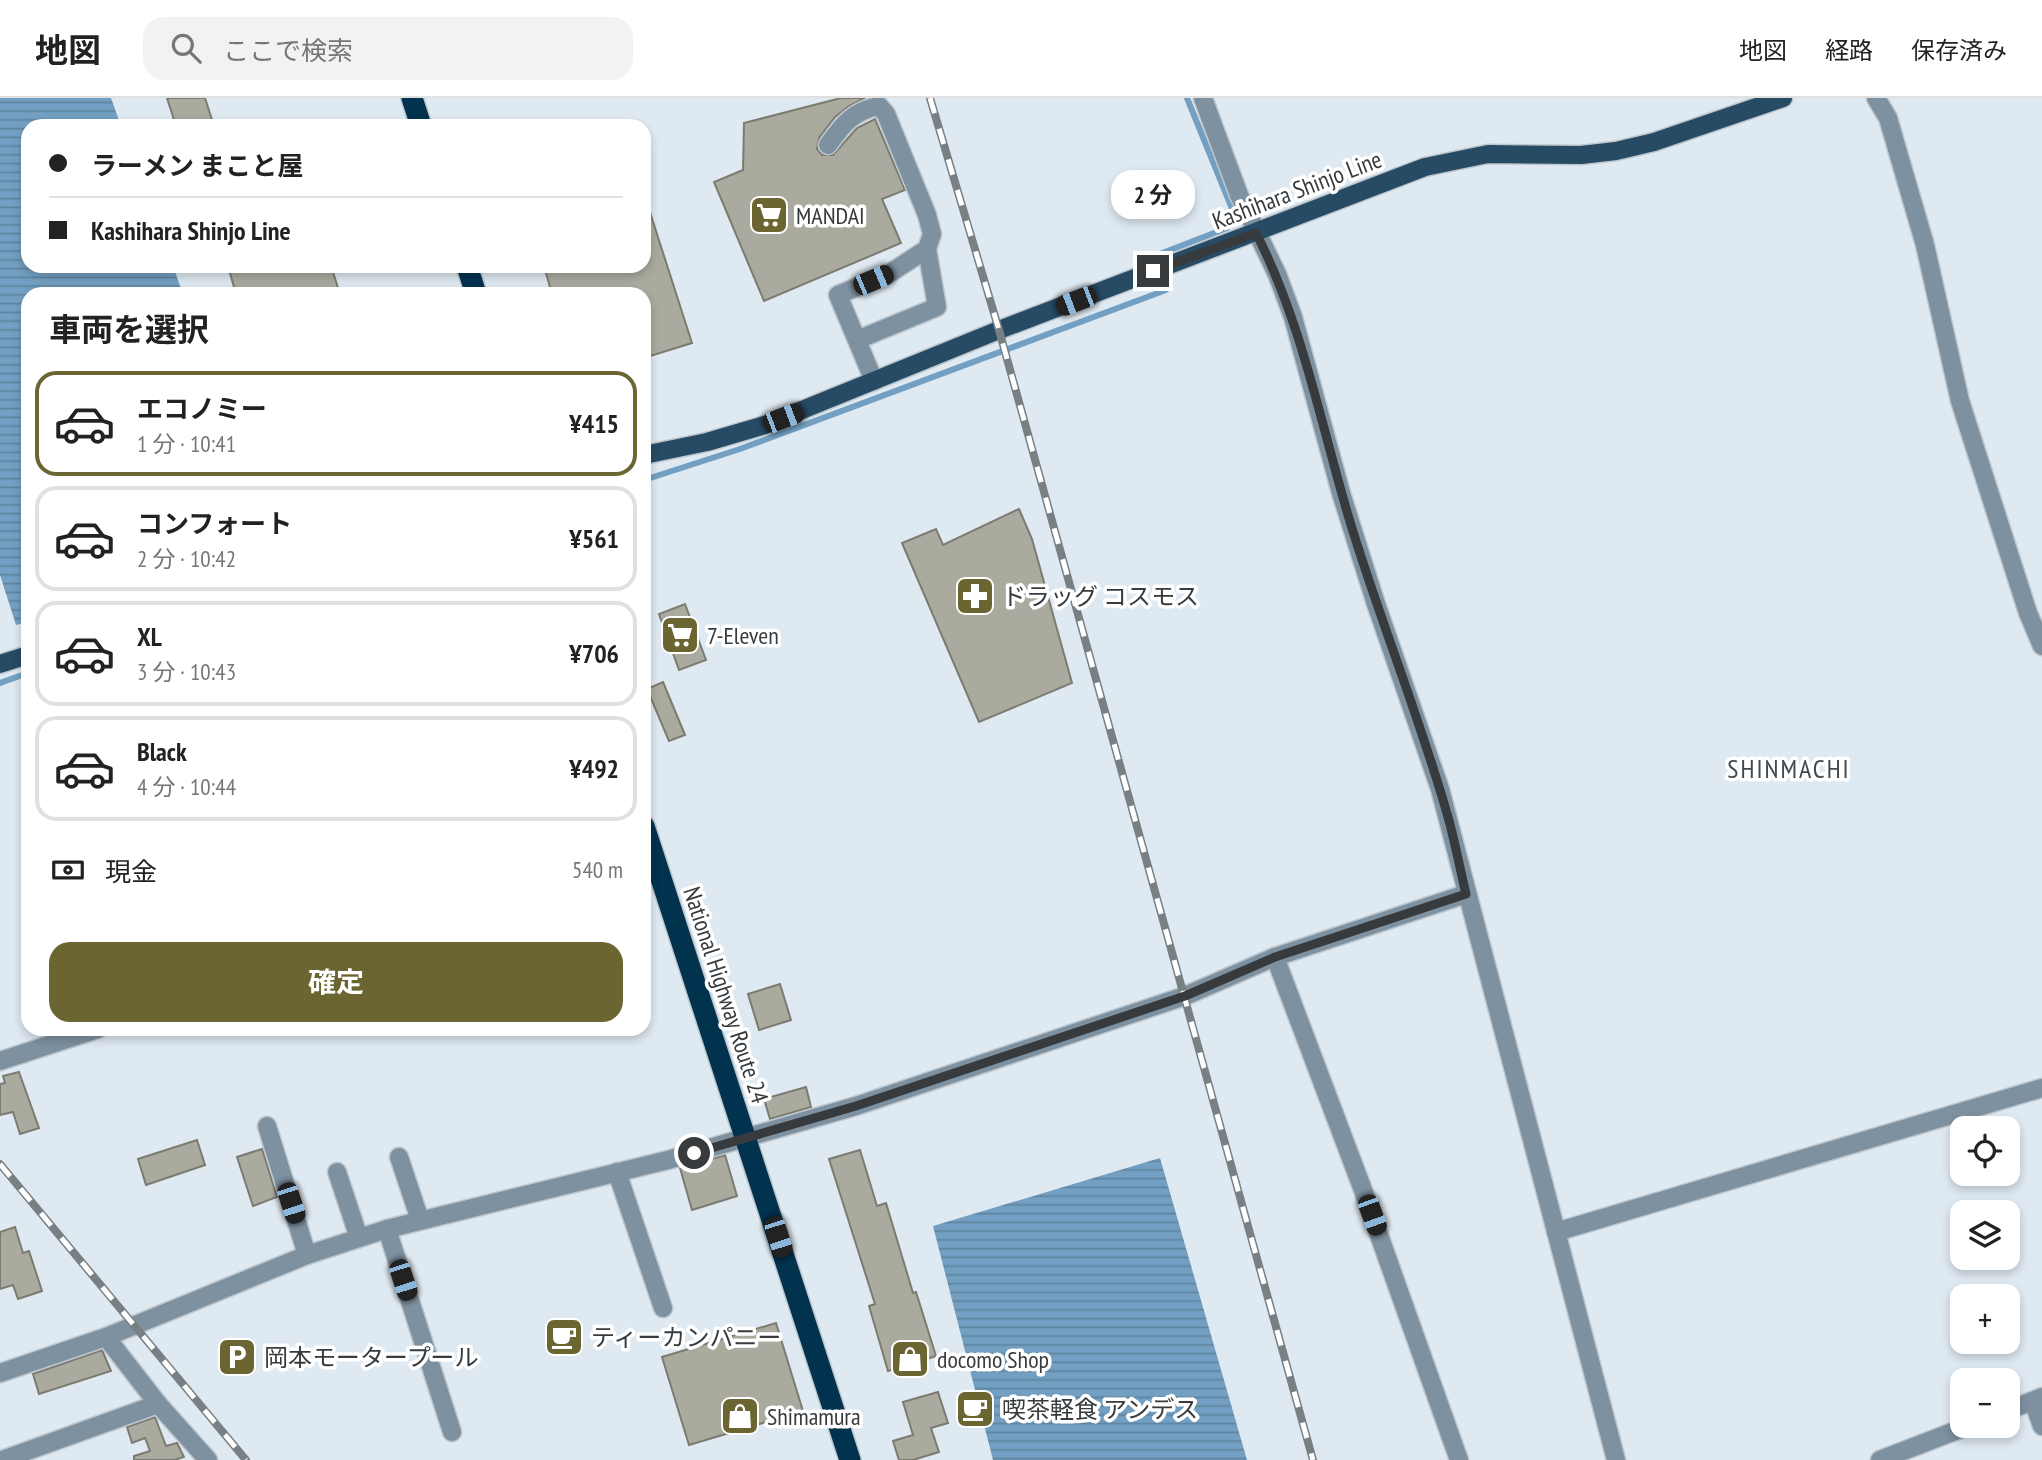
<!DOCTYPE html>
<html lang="ja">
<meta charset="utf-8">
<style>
:root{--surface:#fff;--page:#f2f2f2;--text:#222;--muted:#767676;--line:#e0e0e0;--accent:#6a6531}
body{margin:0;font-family:"PT Sans Narrow","Noto Sans JP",sans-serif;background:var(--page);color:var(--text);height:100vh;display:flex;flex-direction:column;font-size:26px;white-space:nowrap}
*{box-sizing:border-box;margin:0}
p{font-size:23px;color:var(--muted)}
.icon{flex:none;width:38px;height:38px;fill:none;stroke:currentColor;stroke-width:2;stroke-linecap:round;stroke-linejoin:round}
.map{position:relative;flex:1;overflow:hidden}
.side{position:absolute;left:21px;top:189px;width:630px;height:749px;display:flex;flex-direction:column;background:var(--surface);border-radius:21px;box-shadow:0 4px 10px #0003}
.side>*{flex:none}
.banner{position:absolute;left:21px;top:21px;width:630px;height:154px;border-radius:21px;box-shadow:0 4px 10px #0003;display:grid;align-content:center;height:154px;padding:0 28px;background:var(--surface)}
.controls{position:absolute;left:1950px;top:1018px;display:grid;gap:14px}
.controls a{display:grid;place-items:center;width:70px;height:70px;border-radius:14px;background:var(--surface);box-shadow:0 4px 10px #0003;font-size:35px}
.end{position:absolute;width:32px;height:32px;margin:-16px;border:9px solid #373b3e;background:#fff;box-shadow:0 0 0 4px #fff}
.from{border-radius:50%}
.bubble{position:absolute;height:49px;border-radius:21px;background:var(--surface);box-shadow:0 4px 10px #0003;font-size:23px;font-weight:700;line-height:49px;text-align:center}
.car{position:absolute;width:21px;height:42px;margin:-21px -10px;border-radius:9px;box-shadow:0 0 5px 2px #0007;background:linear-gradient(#222 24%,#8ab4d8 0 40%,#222 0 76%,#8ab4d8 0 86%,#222 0)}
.banner b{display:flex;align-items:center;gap:24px;height:66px;font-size:26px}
.banner b+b{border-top:2px solid var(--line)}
.banner i{width:18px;height:18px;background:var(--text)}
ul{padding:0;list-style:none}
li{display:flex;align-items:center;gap:21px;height:105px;margin:0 14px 10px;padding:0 14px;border:4px solid var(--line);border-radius:21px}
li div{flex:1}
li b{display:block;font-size:26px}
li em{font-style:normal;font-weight:700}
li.active{border-color:var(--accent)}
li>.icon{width:63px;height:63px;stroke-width:1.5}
h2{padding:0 28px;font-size:32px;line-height:84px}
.pay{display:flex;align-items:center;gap:18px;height:77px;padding:0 28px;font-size:26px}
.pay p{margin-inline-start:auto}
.cta{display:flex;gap:14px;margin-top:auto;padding:14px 28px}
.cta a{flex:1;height:80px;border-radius:21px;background:var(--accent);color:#fff;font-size:28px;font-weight:700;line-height:80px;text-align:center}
header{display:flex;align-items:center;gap:42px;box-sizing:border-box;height:98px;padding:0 35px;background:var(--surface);border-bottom:2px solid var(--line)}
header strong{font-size:33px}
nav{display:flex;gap:38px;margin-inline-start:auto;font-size:24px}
.search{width:490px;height:63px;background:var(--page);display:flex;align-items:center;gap:18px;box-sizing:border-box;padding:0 24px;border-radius:21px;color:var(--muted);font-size:26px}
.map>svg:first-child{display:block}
.water{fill:url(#water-rules)}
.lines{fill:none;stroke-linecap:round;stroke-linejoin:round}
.stream{stroke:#73a0c2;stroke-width:6}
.building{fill:#abaa9f;stroke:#7c7b71;stroke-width:2}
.minor-casing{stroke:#bdc6cd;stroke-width:21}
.major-casing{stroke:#bdc6cd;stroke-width:21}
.highway-casing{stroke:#bdc6cd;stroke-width:24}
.minor{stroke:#7e91a0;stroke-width:18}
.major{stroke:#274b64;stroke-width:18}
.highway{stroke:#01324e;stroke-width:21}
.rail-casing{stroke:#798084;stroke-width:8}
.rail{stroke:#fff;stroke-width:5;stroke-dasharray:16;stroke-linecap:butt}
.route{stroke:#373b3e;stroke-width:9}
.labels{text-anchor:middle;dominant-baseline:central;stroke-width:7;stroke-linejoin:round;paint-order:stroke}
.street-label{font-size:24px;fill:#373b3e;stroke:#fff}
.poi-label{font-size:24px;fill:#373b3e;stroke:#fff;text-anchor:start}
.neighbourhood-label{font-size:26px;letter-spacing:2px;fill:#424a50;stroke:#fff}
</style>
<header>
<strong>地図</strong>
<div class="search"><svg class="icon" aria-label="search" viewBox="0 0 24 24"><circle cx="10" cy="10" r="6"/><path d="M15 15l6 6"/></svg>ここで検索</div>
<nav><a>地図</a><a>経路</a><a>保存済み</a></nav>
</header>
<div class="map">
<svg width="2042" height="1362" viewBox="0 0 2042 1362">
<defs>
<pattern id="water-rules" width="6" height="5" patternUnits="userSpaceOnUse" patternTransform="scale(1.75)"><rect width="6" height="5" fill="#73a0c2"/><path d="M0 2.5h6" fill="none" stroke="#5f849f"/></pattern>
</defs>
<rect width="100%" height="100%" fill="#dfe9f1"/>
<!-- water -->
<g class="water">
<polygon points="0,0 111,0 121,28 28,28 28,168 173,168 183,196 28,196 28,524 16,527 0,477"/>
<polygon points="1160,1060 1247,1362 993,1362 933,1128"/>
</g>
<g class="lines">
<!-- stream -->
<g class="stream">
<polyline points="1152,159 1227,130 1233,113 1187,0"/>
<polyline points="644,382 740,351 1166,192"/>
<polyline points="0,585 28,575"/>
</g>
</g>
<!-- building -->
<g class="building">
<polygon points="167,0 205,0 214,28 176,28"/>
<polygon points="841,0 865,0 849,8 835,19 819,40 817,51 822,57 833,57 857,30 875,21 905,92 882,101 901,145 764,203 714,84 743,72 744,25"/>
<polygon points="647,105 692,245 644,260 644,196 552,196 544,168 644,168 644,106"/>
<polygon points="228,168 331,168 340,196 236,196"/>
<polygon points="1019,411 1032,441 1072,585 979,624 902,445 936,431 943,447"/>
<polygon points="685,506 706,562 679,572 659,516"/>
<polygon points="663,584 685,637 669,643 647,591"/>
<polygon points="780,886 791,922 759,932 748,896"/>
<polygon points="19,974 39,1030 20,1036 13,1014 0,1017 0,986 5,985 3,978"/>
<polygon points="806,989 811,1009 770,1021 764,1001"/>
<polygon points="197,1042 205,1067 146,1087 138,1061"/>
<polygon points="262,1051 277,1099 253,1108 237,1059"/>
<polygon points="860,1052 877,1108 886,1105 913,1195 916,1194 936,1258 888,1273 869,1208 875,1206 829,1061"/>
<polygon points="725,1057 737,1098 692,1112 680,1070"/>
<polygon points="15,1129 23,1155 29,1153 42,1193 18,1201 13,1187 0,1191 0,1134"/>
<polygon points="776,1225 803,1313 689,1347 662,1259"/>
<polygon points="102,1252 111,1273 39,1296 33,1276"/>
<polygon points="938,1294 948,1325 931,1330 939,1354 913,1362 899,1362 893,1343 913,1337 903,1304"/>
<polygon points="155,1319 166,1348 177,1345 184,1359 174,1362 134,1362 134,1358 150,1353 145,1340 132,1345 127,1329"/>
</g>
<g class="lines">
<defs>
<g id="minor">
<polyline points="1203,0 1239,97 1277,176 1293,219 1341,395 1376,506 1440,691 1616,1362"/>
<polyline points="1876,0 1888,20 1925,147 1960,303 2028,515 2042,548"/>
<path d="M828,47C843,26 853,13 879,8L886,16L927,117L932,136L927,151"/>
<polyline points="857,242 937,209 927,151 890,175 838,197 874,283"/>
<polyline points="1275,859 1363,1092 1459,1362"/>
<polyline points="0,963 98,931"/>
<polyline points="267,1028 307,1157"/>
<polyline points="399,1059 420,1122"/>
<polyline points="337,1074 359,1140"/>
<polyline points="617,1074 663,1210"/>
<polyline points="387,1131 452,1334"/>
<polyline points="1556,1134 2042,990"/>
<polyline points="106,1239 158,1306 208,1362"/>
<polyline points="0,1275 106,1239 307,1157 387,1131 668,1062 856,1008 1185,898 1275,859 1466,796"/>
<polyline points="2033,1303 2042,1328"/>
<polyline points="2007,1313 2042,1299"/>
<polyline points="2,1362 158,1306"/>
<polyline points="1880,1362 1968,1328"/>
</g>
<g id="major">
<polyline points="644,357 707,344 765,327 999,232 1425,69 1488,56 1581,57 1616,53 1654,44 1783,0"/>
<polyline points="0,566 28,557"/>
</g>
<g id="highway">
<polyline points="412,0 421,28"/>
<polyline points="467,168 476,196"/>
<polyline points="644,728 850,1362"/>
</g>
</defs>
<!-- minor casing -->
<use href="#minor" class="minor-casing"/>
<!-- major casing -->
<use href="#major" class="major-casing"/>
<!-- highway casing -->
<use href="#highway" class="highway-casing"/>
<!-- minor -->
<use href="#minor" class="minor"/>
<!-- major -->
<use href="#major" class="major"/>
<!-- highway -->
<use href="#highway" class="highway"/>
<defs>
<g id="rail">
<polyline points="930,0 999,232 1313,1362"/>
<polyline points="0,1066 246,1362"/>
</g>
</defs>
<!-- rail casing -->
<use href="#rail" class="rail-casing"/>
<!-- rail -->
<use href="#rail" class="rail"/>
</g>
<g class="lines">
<!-- route -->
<path class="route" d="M694,1055L856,1008L1185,898L1275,859L1466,796C1460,771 1455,744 1448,719C1420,620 1381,525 1351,427C1321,328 1303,227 1256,135L1153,173"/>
</g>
<!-- icons -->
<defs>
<symbol id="supermarket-square" viewBox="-11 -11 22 22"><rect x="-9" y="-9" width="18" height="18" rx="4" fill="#6a6531" stroke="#fff"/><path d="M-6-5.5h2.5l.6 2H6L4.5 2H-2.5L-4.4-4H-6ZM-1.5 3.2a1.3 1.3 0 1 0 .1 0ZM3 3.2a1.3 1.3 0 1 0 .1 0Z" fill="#fff"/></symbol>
<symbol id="pharmacy-square" viewBox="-11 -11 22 22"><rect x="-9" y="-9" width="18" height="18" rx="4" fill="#6a6531" stroke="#fff"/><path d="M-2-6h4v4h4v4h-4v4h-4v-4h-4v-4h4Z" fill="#fff"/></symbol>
<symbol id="cafe-square" viewBox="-11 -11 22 22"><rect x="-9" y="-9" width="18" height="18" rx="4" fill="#6a6531" stroke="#fff"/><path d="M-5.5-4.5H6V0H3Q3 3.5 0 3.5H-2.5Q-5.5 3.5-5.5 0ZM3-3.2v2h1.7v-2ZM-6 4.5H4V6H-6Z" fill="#fff"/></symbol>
<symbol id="parking-square" viewBox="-11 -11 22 22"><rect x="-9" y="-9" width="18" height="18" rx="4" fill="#6a6531" stroke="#fff"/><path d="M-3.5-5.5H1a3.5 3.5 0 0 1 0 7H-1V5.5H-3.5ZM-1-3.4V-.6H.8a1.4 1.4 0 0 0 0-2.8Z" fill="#fff"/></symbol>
<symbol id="shop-square" viewBox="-11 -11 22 22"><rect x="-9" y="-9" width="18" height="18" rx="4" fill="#6a6531" stroke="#fff"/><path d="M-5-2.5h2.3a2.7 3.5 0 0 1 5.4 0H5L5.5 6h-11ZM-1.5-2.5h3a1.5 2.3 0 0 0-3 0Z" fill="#fff"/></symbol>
</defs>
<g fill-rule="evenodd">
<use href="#supermarket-square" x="747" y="95" width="44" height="44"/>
<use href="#pharmacy-square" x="953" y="476" width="44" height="44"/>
<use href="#supermarket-square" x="658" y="515" width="44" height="44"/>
<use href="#cafe-square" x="542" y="1217" width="44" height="44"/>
<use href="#parking-square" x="215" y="1237" width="44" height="44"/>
<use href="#shop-square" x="888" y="1239" width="44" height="44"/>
<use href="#cafe-square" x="953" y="1289" width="44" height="44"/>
<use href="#shop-square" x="718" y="1296" width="44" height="44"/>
</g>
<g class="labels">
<!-- street labels -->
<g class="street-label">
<text transform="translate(1297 92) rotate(-21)">Kashihara Shinjo Line</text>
<text transform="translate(726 897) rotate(72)">National Highway Route 24</text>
</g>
<!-- poi labels -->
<g class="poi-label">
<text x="796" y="117">MANDAI</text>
<text x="1002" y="498">ドラッグ コスモス</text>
<text x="707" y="537">7-Eleven</text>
<text x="591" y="1239">ティーカンパニー</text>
<text x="264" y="1259">岡本モータープール</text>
<text x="937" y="1261">docomo Shop</text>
<text x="1002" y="1311">喫茶軽食 アンデス</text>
<text x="767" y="1318">Shimamura</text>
</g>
<!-- neighbourhood labels -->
<g class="neighbourhood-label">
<text x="1789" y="670">SHINMACHI</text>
</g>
</g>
</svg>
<div class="controls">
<a><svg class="icon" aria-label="locate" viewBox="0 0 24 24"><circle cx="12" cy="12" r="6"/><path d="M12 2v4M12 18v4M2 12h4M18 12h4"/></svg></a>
<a><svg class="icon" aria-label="layers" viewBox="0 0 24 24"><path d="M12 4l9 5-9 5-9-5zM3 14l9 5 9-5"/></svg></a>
<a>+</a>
<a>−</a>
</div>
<i class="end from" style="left:694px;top:1055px"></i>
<i class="end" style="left:1153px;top:173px"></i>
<div class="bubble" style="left:1111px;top:72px;width:84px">2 分</div>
<i class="car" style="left:873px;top:182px;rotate:67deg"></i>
<i class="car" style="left:1076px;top:203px;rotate:249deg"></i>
<i class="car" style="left:783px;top:320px;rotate:69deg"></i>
<i class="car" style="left:291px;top:1105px;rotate:162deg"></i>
<i class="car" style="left:1372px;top:1117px;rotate:160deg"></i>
<i class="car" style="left:778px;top:1139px;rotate:162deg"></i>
<i class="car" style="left:403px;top:1182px;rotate:162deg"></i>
<div class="banner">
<b><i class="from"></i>ラーメン まこと屋</b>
<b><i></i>Kashihara Shinjo Line</b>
</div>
<section class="side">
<h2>車両を選択</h2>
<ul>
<li class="active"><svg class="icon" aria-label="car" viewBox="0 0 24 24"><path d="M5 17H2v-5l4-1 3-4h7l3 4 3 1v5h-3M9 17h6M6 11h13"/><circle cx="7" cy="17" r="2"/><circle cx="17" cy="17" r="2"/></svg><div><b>エコノミー</b><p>1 分 · 10:41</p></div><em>¥415</em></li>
<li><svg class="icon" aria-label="car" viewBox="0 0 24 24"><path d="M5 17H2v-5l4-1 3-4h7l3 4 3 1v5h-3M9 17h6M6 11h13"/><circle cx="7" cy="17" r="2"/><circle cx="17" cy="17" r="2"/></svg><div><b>コンフォート</b><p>2 分 · 10:42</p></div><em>¥561</em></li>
<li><svg class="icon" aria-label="car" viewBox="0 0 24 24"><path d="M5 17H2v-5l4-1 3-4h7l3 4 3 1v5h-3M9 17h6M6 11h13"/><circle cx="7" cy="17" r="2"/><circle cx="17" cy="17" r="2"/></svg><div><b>XL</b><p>3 分 · 10:43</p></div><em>¥706</em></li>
<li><svg class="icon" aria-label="car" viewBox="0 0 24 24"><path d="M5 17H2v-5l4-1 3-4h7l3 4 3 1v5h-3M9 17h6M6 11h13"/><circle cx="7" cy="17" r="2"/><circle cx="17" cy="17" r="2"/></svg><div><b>Black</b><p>4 分 · 10:44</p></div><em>¥492</em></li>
</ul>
<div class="pay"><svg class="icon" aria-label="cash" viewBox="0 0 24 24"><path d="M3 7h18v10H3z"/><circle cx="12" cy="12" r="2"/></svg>現金<p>540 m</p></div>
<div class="cta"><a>確定</a></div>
</section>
</div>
